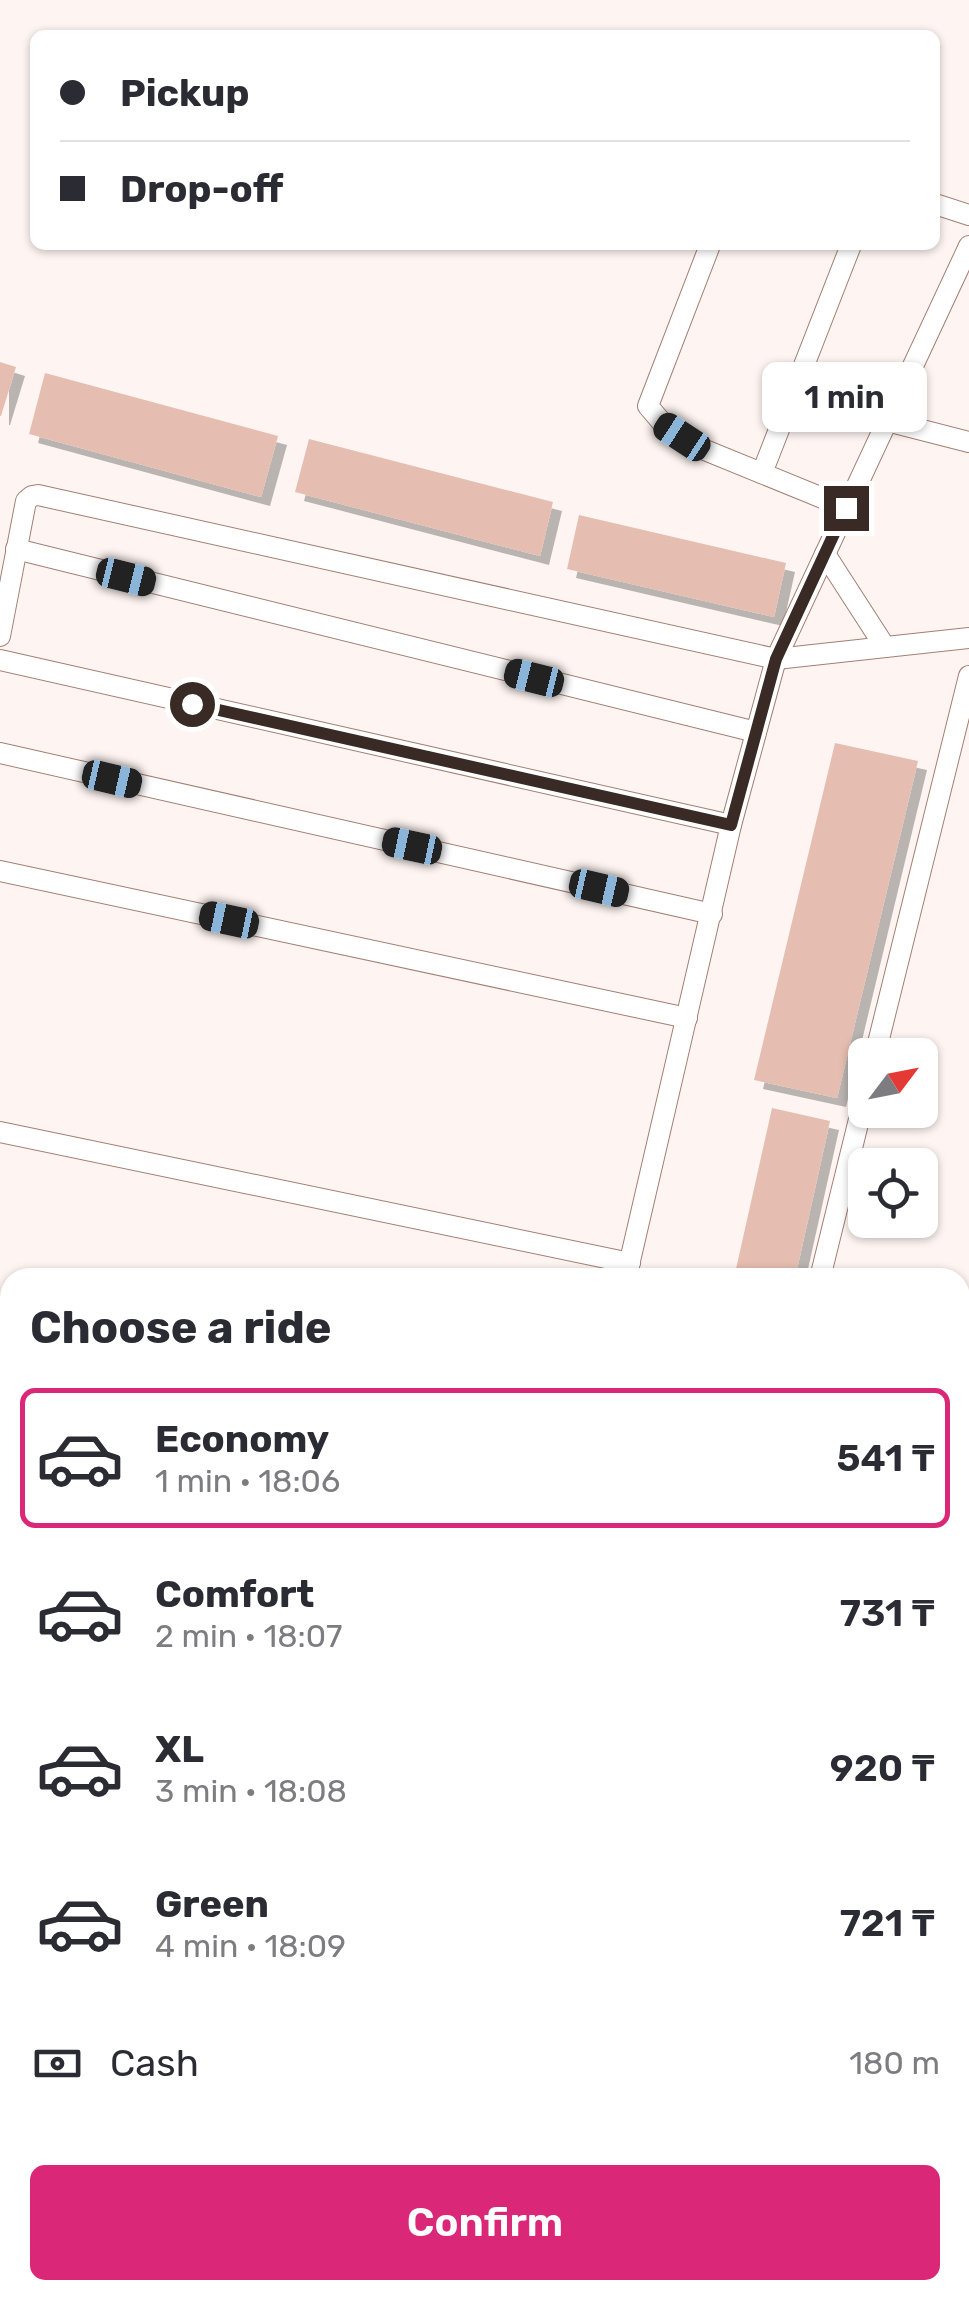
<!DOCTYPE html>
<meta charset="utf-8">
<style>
:root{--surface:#fff;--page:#f2f2f3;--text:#2b2b33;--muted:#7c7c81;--line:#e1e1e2;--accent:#db2777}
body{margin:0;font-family:Rubik,sans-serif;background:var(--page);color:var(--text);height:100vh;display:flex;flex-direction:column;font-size:38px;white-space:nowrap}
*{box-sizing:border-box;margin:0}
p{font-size:32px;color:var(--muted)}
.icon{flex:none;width:55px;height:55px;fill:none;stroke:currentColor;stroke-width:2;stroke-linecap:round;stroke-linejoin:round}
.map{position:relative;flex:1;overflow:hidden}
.sheet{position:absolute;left:0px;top:1268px;width:970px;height:1032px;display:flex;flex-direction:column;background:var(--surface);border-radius:30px 30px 0 0;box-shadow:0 2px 8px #0004}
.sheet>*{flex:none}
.top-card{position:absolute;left:30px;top:30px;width:910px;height:220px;border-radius:15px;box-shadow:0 2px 8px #0004;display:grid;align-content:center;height:220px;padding:0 30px;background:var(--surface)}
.needle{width:65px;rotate:58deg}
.fabs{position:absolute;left:848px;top:1038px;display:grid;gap:20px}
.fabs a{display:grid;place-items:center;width:90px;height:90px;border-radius:15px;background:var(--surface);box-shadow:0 2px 8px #0004;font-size:50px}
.end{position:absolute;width:45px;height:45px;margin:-22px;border:12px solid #392a25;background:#fff;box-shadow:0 0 0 5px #fff}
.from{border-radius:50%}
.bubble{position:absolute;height:70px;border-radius:15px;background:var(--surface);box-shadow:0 2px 8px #0004;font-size:32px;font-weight:600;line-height:70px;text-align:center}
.car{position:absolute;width:30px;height:60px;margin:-30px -15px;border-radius:12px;box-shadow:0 0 8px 2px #0007;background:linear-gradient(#222 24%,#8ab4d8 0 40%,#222 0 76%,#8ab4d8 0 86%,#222 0)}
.top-card b{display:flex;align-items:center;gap:35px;height:95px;font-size:38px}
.top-card b+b{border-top:2px solid var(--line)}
.top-card i{width:25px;height:25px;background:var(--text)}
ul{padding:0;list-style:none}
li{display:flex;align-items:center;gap:30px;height:140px;margin:0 20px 15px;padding:0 10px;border:5px solid transparent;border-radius:15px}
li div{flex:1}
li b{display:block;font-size:38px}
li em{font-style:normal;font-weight:600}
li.active{border-color:var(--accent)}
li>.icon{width:90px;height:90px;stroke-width:1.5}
h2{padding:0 30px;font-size:45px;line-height:120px}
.pay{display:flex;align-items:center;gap:25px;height:110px;padding:0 30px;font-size:38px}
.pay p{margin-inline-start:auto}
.action{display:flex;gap:20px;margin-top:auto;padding:20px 30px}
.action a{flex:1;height:115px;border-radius:15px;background:var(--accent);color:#fff;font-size:40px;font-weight:600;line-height:115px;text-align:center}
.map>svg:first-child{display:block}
.building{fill:#e6beb1;filter:url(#shadow)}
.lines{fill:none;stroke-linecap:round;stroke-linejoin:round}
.service-casing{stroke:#a47f73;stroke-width:22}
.service{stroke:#fff;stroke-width:20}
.route{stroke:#392a25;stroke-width:12}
</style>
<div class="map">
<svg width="969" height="2298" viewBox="0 0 969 2298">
<defs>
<filter id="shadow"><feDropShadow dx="9" dy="9" stdDeviation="0" flood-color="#0004"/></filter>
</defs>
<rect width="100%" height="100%" fill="#fef5f2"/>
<!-- building -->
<g class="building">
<polygon points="0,362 16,367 1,416 0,416"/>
<polygon points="45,373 278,436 261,497 29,434"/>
<polygon points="309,439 553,502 540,556 295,492"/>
<polygon points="579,515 786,563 774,617 567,569"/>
<polygon points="835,743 918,761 837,1098 754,1080"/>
<polygon points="772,1108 830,1121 795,1278 734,1278"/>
<polygon points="0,2155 10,2158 10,2230 0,2228"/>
<polygon points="262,2290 363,2290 361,2298 288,2298"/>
<polygon points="396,2290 545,2290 543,2298 394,2298"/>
</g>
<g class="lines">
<defs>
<g id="service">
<polyline points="935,204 969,215"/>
<polyline points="710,245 648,406 665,426 700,448 847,508"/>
<polyline points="887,421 969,442"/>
<polyline points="762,473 851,245"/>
<polyline points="16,549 756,732"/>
<polyline points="825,554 885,647"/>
<polyline points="0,636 26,501 32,496 38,495 776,659 731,825 626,1278"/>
<polyline points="776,659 969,246"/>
<polyline points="776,659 969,638"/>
<polyline points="0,660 731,825"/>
<polyline points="0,753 712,914"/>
<polyline points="0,871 687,1018"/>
<polyline points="875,1055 969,676"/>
<polyline points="0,1132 630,1263"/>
<polyline points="820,1278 865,1095"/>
<polyline points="0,1357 10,1360"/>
<polyline points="0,1436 10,1438"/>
<polyline points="0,1616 10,1618"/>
<polyline points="0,1853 10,1855"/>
<polyline points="0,2093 10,2095"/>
<polyline points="786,2290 817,2298"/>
</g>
</defs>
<!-- service casing -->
<use href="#service" class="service-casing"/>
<!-- service -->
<use href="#service" class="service"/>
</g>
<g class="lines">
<!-- route -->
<polyline class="route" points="192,704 731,825 776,659 846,508"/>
</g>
</svg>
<div class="fabs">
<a><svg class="needle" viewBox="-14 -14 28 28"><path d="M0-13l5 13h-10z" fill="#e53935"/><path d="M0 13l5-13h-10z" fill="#7c7c81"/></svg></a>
<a><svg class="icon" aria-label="locate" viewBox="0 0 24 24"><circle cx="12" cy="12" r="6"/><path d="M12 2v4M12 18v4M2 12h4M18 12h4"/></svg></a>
</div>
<i class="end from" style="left:192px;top:704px"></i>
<i class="end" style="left:846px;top:508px"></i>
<div class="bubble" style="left:762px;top:362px;width:165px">1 min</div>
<i class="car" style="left:682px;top:437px;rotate:303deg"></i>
<i class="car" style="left:126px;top:577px;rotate:104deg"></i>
<i class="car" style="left:534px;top:678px;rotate:284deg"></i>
<i class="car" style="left:112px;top:779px;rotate:103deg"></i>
<i class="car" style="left:412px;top:846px;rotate:282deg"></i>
<i class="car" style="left:599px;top:888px;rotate:103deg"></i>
<i class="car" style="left:229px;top:920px;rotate:282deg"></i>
<div class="top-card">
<b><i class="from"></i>Pickup</b>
<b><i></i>Drop-off</b>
</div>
<section class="sheet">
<h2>Choose a ride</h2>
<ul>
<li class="active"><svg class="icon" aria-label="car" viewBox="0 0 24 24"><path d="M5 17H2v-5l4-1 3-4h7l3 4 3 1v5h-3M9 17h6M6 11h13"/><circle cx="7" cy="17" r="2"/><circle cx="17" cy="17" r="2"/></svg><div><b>Economy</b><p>1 min · 18:06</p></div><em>541 ₸</em></li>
<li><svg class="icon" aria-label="car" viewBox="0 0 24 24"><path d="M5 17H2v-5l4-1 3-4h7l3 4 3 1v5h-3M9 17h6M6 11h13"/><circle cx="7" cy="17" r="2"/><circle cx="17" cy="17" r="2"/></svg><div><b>Comfort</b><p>2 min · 18:07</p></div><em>731 ₸</em></li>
<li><svg class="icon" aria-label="car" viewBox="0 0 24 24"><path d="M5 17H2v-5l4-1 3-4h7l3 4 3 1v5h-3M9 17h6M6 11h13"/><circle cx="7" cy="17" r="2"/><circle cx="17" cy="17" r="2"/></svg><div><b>XL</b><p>3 min · 18:08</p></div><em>920 ₸</em></li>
<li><svg class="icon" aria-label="car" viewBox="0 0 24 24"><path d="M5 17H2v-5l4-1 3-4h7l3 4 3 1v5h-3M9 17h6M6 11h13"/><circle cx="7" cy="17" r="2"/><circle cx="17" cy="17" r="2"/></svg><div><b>Green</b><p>4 min · 18:09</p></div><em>721 ₸</em></li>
</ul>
<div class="pay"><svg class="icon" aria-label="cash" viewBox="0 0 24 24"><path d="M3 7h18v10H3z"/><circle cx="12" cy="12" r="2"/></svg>Cash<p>180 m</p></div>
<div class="action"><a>Confirm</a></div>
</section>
</div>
